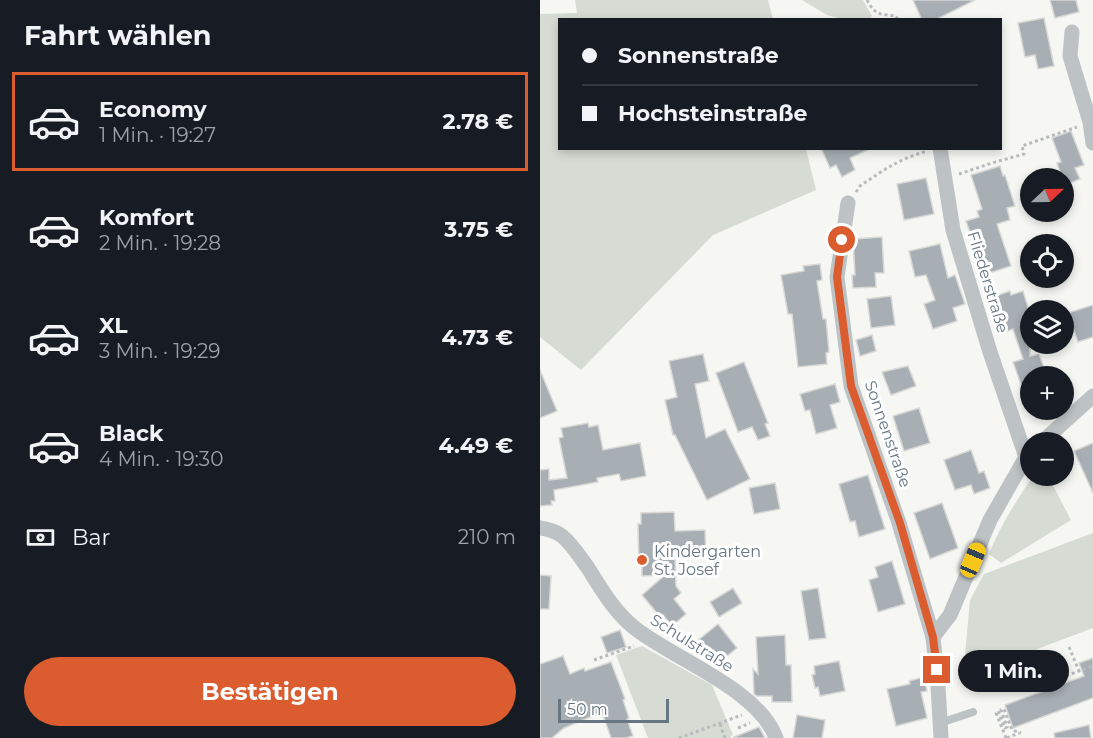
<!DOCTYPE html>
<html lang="de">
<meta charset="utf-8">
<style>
:root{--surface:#171b24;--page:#242831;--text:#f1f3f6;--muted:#9ea1a6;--line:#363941;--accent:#da5c2f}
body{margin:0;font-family:Montserrat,sans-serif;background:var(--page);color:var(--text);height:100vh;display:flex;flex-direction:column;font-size:22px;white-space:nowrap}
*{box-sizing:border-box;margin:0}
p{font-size:20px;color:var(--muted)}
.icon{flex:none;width:33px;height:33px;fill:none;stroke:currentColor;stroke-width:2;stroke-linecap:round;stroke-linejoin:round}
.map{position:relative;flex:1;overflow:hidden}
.sheet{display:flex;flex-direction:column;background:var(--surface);width:540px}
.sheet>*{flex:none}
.hud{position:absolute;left:18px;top:18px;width:444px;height:132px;border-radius:0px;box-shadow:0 3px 9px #0003;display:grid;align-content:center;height:132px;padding:0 24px;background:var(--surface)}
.needle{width:39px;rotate:68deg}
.tools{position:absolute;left:480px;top:168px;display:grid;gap:12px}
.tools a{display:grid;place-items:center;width:54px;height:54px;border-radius:50%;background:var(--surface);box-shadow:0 3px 9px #0003;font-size:30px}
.scale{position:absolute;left:18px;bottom:15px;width:111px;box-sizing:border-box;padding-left:6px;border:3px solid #677683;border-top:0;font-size:16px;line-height:21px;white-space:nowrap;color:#677683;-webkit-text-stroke:4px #fff;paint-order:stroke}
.end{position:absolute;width:27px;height:27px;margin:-14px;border:8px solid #da5c2f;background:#fff;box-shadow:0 0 0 3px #fff}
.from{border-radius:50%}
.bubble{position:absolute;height:42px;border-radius:21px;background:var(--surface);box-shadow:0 3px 9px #0003;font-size:20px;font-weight:700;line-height:42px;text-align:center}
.car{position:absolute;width:18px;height:36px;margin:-18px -9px;border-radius:8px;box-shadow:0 0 4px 2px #0007;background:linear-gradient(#f5c518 24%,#345 0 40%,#f5c518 0 76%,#345 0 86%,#f5c518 0)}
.hud b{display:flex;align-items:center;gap:21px;height:57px;font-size:22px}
.hud b+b{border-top:2px solid var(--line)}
.hud i{width:15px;height:15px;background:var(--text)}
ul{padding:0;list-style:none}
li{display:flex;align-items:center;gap:18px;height:99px;margin:0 12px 9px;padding:0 12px;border:3px solid transparent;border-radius:0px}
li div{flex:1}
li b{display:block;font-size:22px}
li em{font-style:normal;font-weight:700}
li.on{border-color:var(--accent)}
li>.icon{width:54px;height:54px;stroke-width:1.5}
h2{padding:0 24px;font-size:27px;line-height:72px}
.pay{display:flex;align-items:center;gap:15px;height:66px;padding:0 24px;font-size:22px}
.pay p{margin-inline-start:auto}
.primary-button{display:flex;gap:12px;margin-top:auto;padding:12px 24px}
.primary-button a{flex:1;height:69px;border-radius:36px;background:var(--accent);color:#fff;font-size:24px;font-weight:700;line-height:69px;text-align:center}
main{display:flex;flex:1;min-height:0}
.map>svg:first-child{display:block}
.green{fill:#d6dbd3}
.building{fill:#a7afb4;stroke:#d8d8d6;stroke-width:1.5}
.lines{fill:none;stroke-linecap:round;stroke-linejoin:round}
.path{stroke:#b8bbbd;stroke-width:3;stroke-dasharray:3 3;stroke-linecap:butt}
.lane{stroke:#bdc2c5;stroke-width:8}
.street{stroke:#bdc2c5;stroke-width:15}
.route{stroke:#da5c2f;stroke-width:8}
.poi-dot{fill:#da5c2f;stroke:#fff;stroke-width:2}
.labels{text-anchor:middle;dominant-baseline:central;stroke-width:6;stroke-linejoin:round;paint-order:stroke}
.street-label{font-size:16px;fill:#677683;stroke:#fff}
.poi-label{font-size:16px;fill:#677683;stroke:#fff;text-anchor:start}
</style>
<main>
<section class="sheet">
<h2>Fahrt wählen</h2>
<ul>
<li class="on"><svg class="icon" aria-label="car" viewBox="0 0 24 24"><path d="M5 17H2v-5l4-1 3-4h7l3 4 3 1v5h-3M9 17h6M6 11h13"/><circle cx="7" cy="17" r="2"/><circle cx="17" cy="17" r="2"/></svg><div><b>Economy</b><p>1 Min. · 19:27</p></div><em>2.78 €</em></li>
<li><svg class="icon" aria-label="car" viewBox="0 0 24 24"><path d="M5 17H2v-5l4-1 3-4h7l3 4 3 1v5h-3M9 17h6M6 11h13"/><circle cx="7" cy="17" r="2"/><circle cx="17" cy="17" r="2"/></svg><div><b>Komfort</b><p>2 Min. · 19:28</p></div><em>3.75 €</em></li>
<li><svg class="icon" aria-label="car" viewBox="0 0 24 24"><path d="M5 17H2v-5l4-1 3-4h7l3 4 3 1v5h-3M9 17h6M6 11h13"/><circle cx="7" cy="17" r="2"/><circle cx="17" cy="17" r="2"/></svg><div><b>XL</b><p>3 Min. · 19:29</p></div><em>4.73 €</em></li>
<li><svg class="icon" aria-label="car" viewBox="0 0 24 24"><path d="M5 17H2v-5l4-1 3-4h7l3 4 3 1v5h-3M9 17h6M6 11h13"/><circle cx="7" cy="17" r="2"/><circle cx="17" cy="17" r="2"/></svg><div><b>Black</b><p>4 Min. · 19:30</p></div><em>4.49 €</em></li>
</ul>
<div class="pay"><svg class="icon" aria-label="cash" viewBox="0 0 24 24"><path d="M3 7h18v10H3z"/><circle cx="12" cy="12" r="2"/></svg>Bar<p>210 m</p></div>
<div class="primary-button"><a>Bestätigen</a></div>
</section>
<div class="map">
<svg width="553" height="738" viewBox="0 0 553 738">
<rect width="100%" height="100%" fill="#f6f6f3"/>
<!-- green -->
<g class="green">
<polygon points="35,0 228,0 233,19 20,20 20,148 266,149 276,190 173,235 41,370 0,337 0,14 37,13"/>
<polygon points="262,0 323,0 332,16 330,19 302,19 287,15"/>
<path d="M493,476H508L531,520L461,563L449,554C460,526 476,501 493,476Z"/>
<polygon points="553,533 553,628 423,677 430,600 444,574"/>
<polygon points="102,646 172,685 193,735 191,736 191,738 108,738 76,655"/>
</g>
<!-- building -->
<g class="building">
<polygon points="373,0 435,0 395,20 382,20"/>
<polygon points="510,0 536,0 539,12 515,18"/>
<polygon points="504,18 514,66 498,69 495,55 485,57 478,23"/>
<polygon points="531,131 544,165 535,168 540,179 525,185 524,178 522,178 517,163 521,162 512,138"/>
<polygon points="281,148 332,148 310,158 315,170 302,177 296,165 290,168"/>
<polygon points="460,166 463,176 465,175 475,206 467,208 470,220 457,224 471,266 446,274 434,234 431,235 426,221 439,217 437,211 442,209 431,175"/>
<polygon points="386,178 394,214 364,220 357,184"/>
<polygon points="342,237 344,273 335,273 336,287 313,288 312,275 315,275 313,239"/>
<polygon points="400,244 408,278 415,275 425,304 413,308 417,321 393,329 384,304 395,300 386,275 375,277 369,251"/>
<polygon points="280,264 282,280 277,281 283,319 286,319 289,352 286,353 287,364 258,367 252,314 248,314 241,275 264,271 263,266"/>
<polygon points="470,291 471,295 483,291 490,314 490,356 499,354 507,376 490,376 490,406 489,407 473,362 483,359 473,329 463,333 453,297"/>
<polygon points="351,296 355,325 331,328 327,299"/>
<polygon points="553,305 553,337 538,342 528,313"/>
<polygon points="332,335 336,351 320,356 316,340"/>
<polygon points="163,354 169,381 155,384 166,438 185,429 210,479 167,500 135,435 133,435 125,400 137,397 129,361"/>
<polygon points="204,362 228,423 225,424 230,436 218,440 212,427 198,432 176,373"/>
<polygon points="368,366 376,386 351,395 342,372"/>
<polygon points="0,370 17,411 0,418"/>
<polygon points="295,384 300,402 290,405 297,428 276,434 270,410 265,411 260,394"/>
<polygon points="379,408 390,443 364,451 353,416"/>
<polygon points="48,423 49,427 58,425 63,450 100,443 106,476 81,481 79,474 57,478 58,482 14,490 15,501 11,501 12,505 0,506 0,470 9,469 9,480 27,478 19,438 23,437 21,428"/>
<polygon points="553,443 553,493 534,451"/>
<polygon points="431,450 439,473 444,471 450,488 434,494 431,485 415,490 404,460"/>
<polygon points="328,475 345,529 319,537 315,521 310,522 299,484"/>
<polygon points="235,483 240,509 214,514 209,488"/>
<polygon points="402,503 418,548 390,559 374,513"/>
<polygon points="134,512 135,531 165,530 166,557 135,557 136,586 141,593 134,599 146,614 132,626 123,615 121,618 102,595 125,575 102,576 102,565 99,565 98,524 101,524 101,513"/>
<polygon points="352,561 365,604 338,612 329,580 338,577 335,567"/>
<polygon points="0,575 11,576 9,609 0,609"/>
<polygon points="193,588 202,603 179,617 170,602"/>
<polygon points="278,588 286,638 269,640 261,591"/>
<polygon points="178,624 197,648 176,665 157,641"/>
<polygon points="80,630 86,647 67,653 61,637"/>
<polygon points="245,635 246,665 251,665 252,702 232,702 232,696 217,696 214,694 213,669 218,674 216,637"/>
<polygon points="23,656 30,674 44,668 45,671 71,662 85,699 83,700 89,718 87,719 93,736 86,738 71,738 62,712 24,728 12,738 0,738 0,664"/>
<polygon points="553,658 553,698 473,728 465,705 544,676 539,663"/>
<polygon points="299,661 305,691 280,696 278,687 275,688 272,675 275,674 274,666"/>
<polygon points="384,677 387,691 381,692 387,718 356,726 347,689 370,684 369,681"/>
<polygon points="257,715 285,720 282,738 253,738"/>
<polygon points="549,725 551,738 515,738 514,733"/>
<polygon points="219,727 225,738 194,738 194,737"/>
</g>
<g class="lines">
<!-- path -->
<g class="path">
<path d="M327,0C335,15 339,14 356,16L358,20"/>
<polyline points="419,174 452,163 484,154 482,146 537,127"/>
<path d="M316,192L320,186C345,169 357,160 387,151"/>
<polyline points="529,647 539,671"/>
<polyline points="54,660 94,646"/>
<polyline points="498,686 553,666"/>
<polyline points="180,724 185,738"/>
<polyline points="198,728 210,723"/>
<polyline points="139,738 202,715"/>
<polyline points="466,738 456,713 458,711 465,728 467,727 461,710 464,709 472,730 481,733"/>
<polyline points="467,738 479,733"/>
</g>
<!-- lane -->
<polyline class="lane" points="400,723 433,712"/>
<!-- street -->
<g class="street">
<polyline points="532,32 530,56 550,122 553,143"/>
<polyline points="400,148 413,230 450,352 486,457"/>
<polyline points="308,203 297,277 311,386 359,523 393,637"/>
<polyline points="502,442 553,396"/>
<path d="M0,528C7,529 15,531 22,536C32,544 40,557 48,568C62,590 75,613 96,629C136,660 219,690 236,738"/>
<polyline points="401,738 398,686 393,637 410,615 450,520 486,457 490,453"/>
</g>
</g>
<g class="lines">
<!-- route -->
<polyline class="route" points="302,240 297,277 311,386 360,523 393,637 397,670"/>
</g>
<!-- markers -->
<circle class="poi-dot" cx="102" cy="560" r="6"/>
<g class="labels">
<!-- street labels -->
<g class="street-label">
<text transform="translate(448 282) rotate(73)">Fliederstraße</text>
<text transform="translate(348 434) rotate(71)">Sonnenstraße</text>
<text transform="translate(152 643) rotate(32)">Schulstraße</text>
</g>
<!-- poi labels -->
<g class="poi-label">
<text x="114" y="551">Kindergarten<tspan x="114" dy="18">St. Josef</tspan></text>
</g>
</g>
</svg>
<div class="tools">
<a><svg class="needle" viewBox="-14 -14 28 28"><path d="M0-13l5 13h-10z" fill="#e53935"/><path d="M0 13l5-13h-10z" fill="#9ea1a6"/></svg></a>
<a><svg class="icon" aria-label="locate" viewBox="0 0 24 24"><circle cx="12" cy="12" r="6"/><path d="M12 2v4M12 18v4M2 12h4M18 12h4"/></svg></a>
<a><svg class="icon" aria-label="layers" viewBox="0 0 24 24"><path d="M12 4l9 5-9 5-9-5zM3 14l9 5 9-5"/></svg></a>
<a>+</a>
<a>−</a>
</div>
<div class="scale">50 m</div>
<i class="end from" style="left:302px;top:240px"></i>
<i class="end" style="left:397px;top:670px"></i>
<div class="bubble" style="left:418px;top:650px;width:111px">1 Min.</div>
<i class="car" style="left:433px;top:560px;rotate:23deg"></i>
<div class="hud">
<b><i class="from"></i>Sonnenstraße</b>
<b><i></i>Hochsteinstraße</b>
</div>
</div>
</main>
